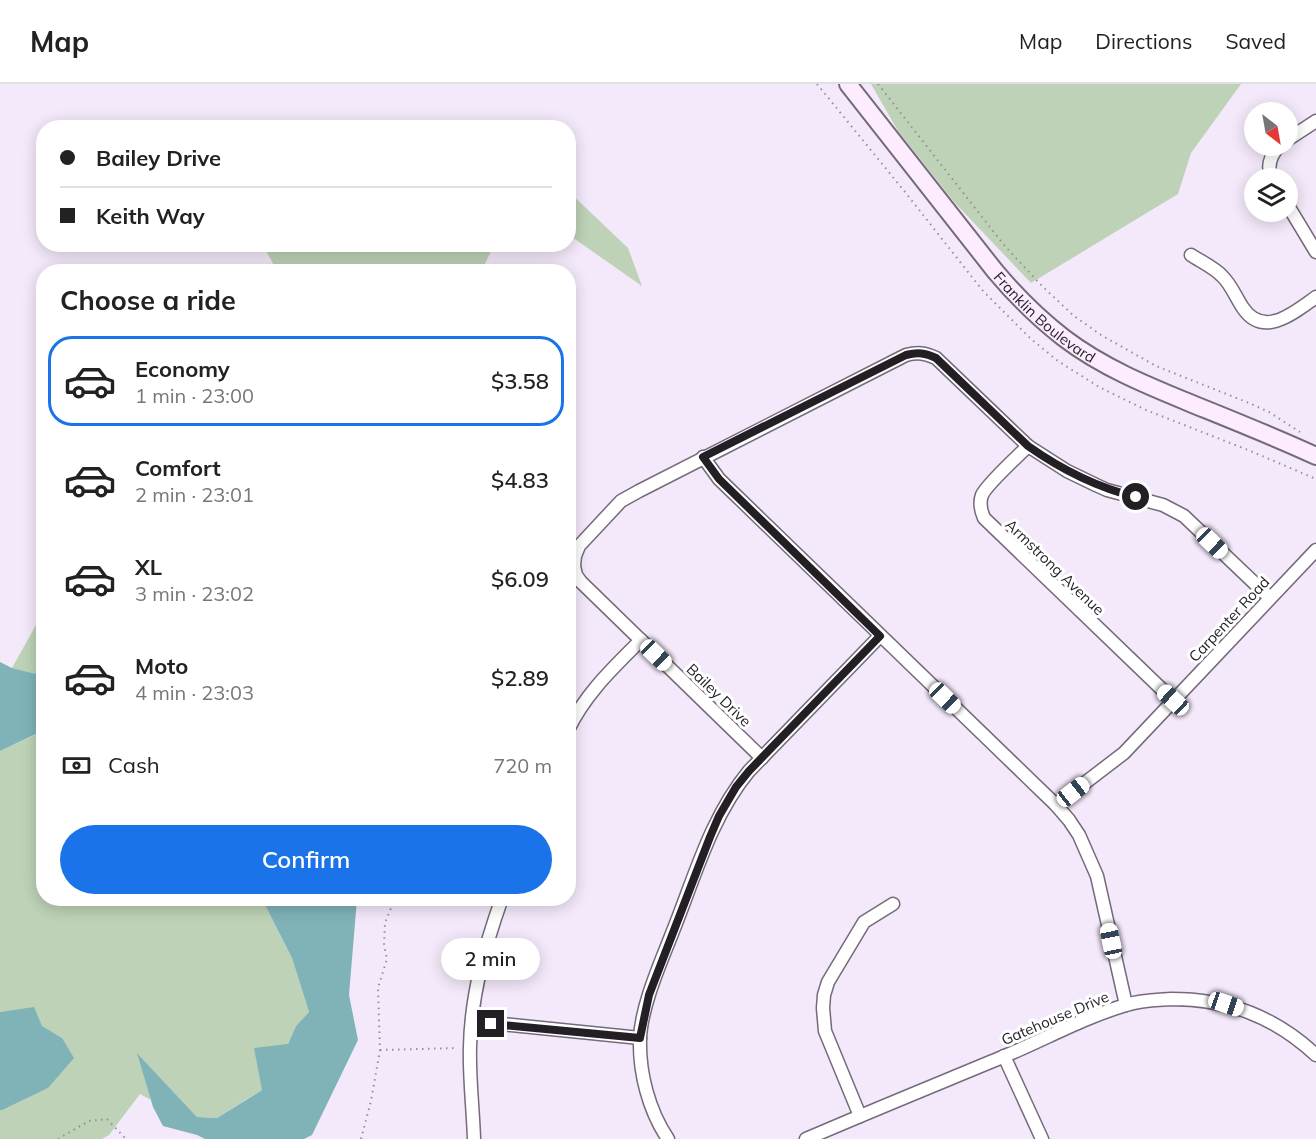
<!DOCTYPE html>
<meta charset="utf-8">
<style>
:root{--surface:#fff;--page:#f6f6f6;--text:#222;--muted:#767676;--line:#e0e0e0;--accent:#1a73e8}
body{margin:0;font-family:Mulish,sans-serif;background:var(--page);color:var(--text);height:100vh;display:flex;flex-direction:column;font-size:22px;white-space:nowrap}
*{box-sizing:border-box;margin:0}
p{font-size:20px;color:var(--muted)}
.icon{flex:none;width:33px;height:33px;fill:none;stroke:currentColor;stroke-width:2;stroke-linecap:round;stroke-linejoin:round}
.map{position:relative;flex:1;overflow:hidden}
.panel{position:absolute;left:36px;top:180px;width:540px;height:642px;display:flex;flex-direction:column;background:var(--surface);border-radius:24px;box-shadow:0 3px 15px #0003}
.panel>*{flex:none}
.guide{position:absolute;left:36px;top:36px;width:540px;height:132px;border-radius:24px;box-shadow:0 3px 15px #0003;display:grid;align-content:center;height:132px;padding:0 24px;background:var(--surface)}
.needle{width:39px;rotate:149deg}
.fabs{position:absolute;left:1244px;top:18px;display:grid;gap:12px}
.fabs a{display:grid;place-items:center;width:54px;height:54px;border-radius:50%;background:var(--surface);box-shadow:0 3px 15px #0003;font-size:30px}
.end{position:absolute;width:27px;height:27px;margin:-14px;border:8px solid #231f25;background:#fff;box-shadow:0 0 0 3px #fff}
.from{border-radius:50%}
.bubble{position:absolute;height:42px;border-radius:21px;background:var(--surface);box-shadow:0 3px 15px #0003;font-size:20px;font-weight:600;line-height:42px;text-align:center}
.car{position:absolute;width:18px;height:36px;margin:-18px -9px;border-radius:8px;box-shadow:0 0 4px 2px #0007;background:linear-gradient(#fff 24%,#345 0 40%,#fff 0 76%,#345 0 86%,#fff 0)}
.guide b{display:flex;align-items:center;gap:21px;height:57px;font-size:22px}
.guide b+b{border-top:2px solid var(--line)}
.guide i{width:15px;height:15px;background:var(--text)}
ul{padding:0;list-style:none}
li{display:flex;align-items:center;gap:18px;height:90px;margin:0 12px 9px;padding:0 12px;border:3px solid transparent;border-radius:24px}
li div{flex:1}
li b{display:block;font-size:22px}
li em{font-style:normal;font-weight:600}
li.active{border-color:var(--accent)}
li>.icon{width:54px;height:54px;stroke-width:1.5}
h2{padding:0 24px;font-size:27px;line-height:72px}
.pay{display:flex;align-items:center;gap:15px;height:66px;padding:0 24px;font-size:22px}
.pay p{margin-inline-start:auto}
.button{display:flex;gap:12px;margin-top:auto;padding:12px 24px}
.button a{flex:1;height:69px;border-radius:36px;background:var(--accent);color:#fff;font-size:24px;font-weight:600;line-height:69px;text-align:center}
header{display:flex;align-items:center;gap:36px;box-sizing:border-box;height:84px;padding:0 30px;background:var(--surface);border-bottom:2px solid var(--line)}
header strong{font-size:28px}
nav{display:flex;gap:33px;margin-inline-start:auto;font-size:21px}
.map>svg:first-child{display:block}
.green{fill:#bdd2b6}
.water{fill:#7fb3b8}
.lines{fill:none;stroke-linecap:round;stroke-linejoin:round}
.minor-casing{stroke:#746b7a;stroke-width:15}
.secondary-casing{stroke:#746b7a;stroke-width:20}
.path{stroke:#968e9a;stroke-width:2;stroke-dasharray:1.5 4.5;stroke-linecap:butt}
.minor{stroke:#fff;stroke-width:12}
.secondary{stroke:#fdecfd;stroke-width:16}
.route{stroke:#231f25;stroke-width:8}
.labels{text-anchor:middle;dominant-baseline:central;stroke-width:6;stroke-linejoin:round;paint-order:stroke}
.street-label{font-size:15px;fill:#231f25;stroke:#fff}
</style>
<header>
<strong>Map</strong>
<nav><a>Map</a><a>Directions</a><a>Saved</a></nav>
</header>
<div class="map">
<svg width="1316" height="1055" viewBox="0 0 1316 1055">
<rect width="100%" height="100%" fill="#f4e9fa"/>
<!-- green -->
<g class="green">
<polygon points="871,0 1241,0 1191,69 1178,110 1031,199 955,119 898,47"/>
<polygon points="568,107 628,164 642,202 569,151"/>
<polygon points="263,161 494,161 481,188 277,187"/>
<polygon points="43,529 43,592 12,584 41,532"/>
<polygon points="41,648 44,655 44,814 262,815 292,874 309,928 296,942 288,960 262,1006 245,1016 217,1034 197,1033 138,970 151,1016 140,1010 109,1051 102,1055 0,1055 0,1026 48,1004 62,954 42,943 34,924 0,928 0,667"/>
</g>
<!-- water -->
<g class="water">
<polygon points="0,578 12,584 44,592 43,655 40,648 0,667"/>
<polygon points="262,815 357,815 349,911 358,956 312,1051 304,1055 205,1055 197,1051 163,1042 153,1023 137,969 197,1033 217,1034 262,1006 254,964 288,960 296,942 309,928 292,874"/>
<polygon points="34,923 42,942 62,954 74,974 48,1004 2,1026 0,1026 0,928"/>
</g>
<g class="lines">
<defs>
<g id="minor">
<polyline points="1287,56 1316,37"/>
<path d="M1272,94C1266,82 1271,71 1279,62"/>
<polyline points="1287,120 1316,168"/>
<path d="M1191,171C1200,177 1215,184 1222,192C1231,200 1236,214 1243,224C1264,255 1295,228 1316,213"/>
<path d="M1028,362C1018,372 987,400 982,411C979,419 981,427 984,434L1173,616"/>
<polyline points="703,373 719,395 1056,721 1069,736 1079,751 1097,792 1126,921"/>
<path d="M568,646C585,610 613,584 641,556"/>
<path d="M762,674L581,498L576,491L574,482L575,472L579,462L621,417L639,407L906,271C918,268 925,269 936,274L1028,362L1067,387L1096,401L1107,406L1163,421L1184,432L1270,514"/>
<polyline points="1056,721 1124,669 1316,466"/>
<polyline points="472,937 640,954"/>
<polyline points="1004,972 1042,1055"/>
<polyline points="860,1032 825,947 823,924 824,911 828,898 864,838 893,820"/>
<path d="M474,1055C473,1024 469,993 470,963C471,911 485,862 502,814"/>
<path d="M668,1055C649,1027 639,989 640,955C641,922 661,878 673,847C695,792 711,733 749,687L880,552"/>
<path d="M806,1055C871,1027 935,1001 1000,974C1042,957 1082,934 1126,921C1140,916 1156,916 1171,915C1228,915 1274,932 1316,971"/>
</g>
<g id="secondary">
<path id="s1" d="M848,0L995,187C1016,212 1038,234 1064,254C1102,283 1146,301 1190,319C1232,336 1275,353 1316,372"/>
</g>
</defs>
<!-- minor casing -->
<use href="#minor" class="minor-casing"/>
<!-- secondary casing -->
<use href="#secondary" class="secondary-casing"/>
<!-- path -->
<g class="path">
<polyline points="817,0 905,108 983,207 1031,255 1058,277 1099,303 1146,326 1248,366 1316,395"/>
<polyline points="878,0 1004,161 1043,203 1074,232 1101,251 1156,282 1249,319 1269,328 1300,348"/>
<polyline points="380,966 458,964"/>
<polyline points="58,1055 89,1037 107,1035 126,1055"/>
<polyline points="361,1055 371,1017 380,966 378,904 387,875 384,861 385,839 395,814"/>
</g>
<!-- minor -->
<use href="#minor" class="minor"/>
<!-- secondary -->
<use href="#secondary" class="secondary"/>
</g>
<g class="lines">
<!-- route -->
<path class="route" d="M491,940L640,954L649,911L654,898L710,753L719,732L736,703L749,687L880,552L719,395L703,373L906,271C918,268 925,269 936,274L1028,362C1062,386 1095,403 1136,413"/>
</g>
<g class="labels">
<!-- street labels -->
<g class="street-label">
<text stroke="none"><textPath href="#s1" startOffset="306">Franklin Boulevard</textPath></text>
<text transform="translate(1055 483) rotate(44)">Armstrong Avenue</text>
<text transform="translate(1229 535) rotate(-47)">Carpenter Road</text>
<text transform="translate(719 611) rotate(44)">Bailey Drive</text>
<text transform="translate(1055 934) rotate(-23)">Gatehouse Drive</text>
</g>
</g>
</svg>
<div class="fabs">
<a><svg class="needle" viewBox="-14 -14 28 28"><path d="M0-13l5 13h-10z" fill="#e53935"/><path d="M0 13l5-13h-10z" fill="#767676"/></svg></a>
<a><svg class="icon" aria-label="layers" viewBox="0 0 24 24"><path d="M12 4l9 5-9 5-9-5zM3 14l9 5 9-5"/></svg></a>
</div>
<i class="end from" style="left:1136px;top:413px"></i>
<i class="end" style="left:491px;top:940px"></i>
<div class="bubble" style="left:441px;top:854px;width:99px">2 min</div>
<i class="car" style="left:1212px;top:459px;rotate:134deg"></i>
<i class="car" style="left:656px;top:571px;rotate:134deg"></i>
<i class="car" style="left:945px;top:614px;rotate:134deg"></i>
<i class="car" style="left:1173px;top:616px;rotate:313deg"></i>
<i class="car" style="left:1073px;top:708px;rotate:52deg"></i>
<i class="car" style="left:1111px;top:857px;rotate:348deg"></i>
<i class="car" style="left:1226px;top:920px;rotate:109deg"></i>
<div class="guide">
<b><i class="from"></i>Bailey Drive</b>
<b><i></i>Keith Way</b>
</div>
<section class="panel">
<h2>Choose a ride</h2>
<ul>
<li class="active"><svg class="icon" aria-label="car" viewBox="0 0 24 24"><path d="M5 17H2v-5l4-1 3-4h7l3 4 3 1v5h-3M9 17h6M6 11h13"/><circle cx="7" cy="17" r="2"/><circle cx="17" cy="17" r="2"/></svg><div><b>Economy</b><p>1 min · 23:00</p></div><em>$3.58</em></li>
<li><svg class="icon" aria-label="car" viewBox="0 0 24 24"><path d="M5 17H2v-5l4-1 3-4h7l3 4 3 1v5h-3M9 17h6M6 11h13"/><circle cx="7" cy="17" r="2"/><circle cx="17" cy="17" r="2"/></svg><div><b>Comfort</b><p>2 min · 23:01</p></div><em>$4.83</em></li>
<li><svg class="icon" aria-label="car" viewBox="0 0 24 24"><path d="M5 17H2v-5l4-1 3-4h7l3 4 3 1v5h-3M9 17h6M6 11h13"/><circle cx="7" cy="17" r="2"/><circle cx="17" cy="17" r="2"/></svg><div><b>XL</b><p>3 min · 23:02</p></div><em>$6.09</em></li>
<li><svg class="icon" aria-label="car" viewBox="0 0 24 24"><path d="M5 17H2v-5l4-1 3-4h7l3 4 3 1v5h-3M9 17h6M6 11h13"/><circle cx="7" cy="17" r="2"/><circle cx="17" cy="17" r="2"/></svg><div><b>Moto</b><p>4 min · 23:03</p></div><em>$2.89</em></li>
</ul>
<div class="pay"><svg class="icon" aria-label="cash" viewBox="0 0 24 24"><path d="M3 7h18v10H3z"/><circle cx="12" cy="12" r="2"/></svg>Cash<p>720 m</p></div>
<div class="button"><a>Confirm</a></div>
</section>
</div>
